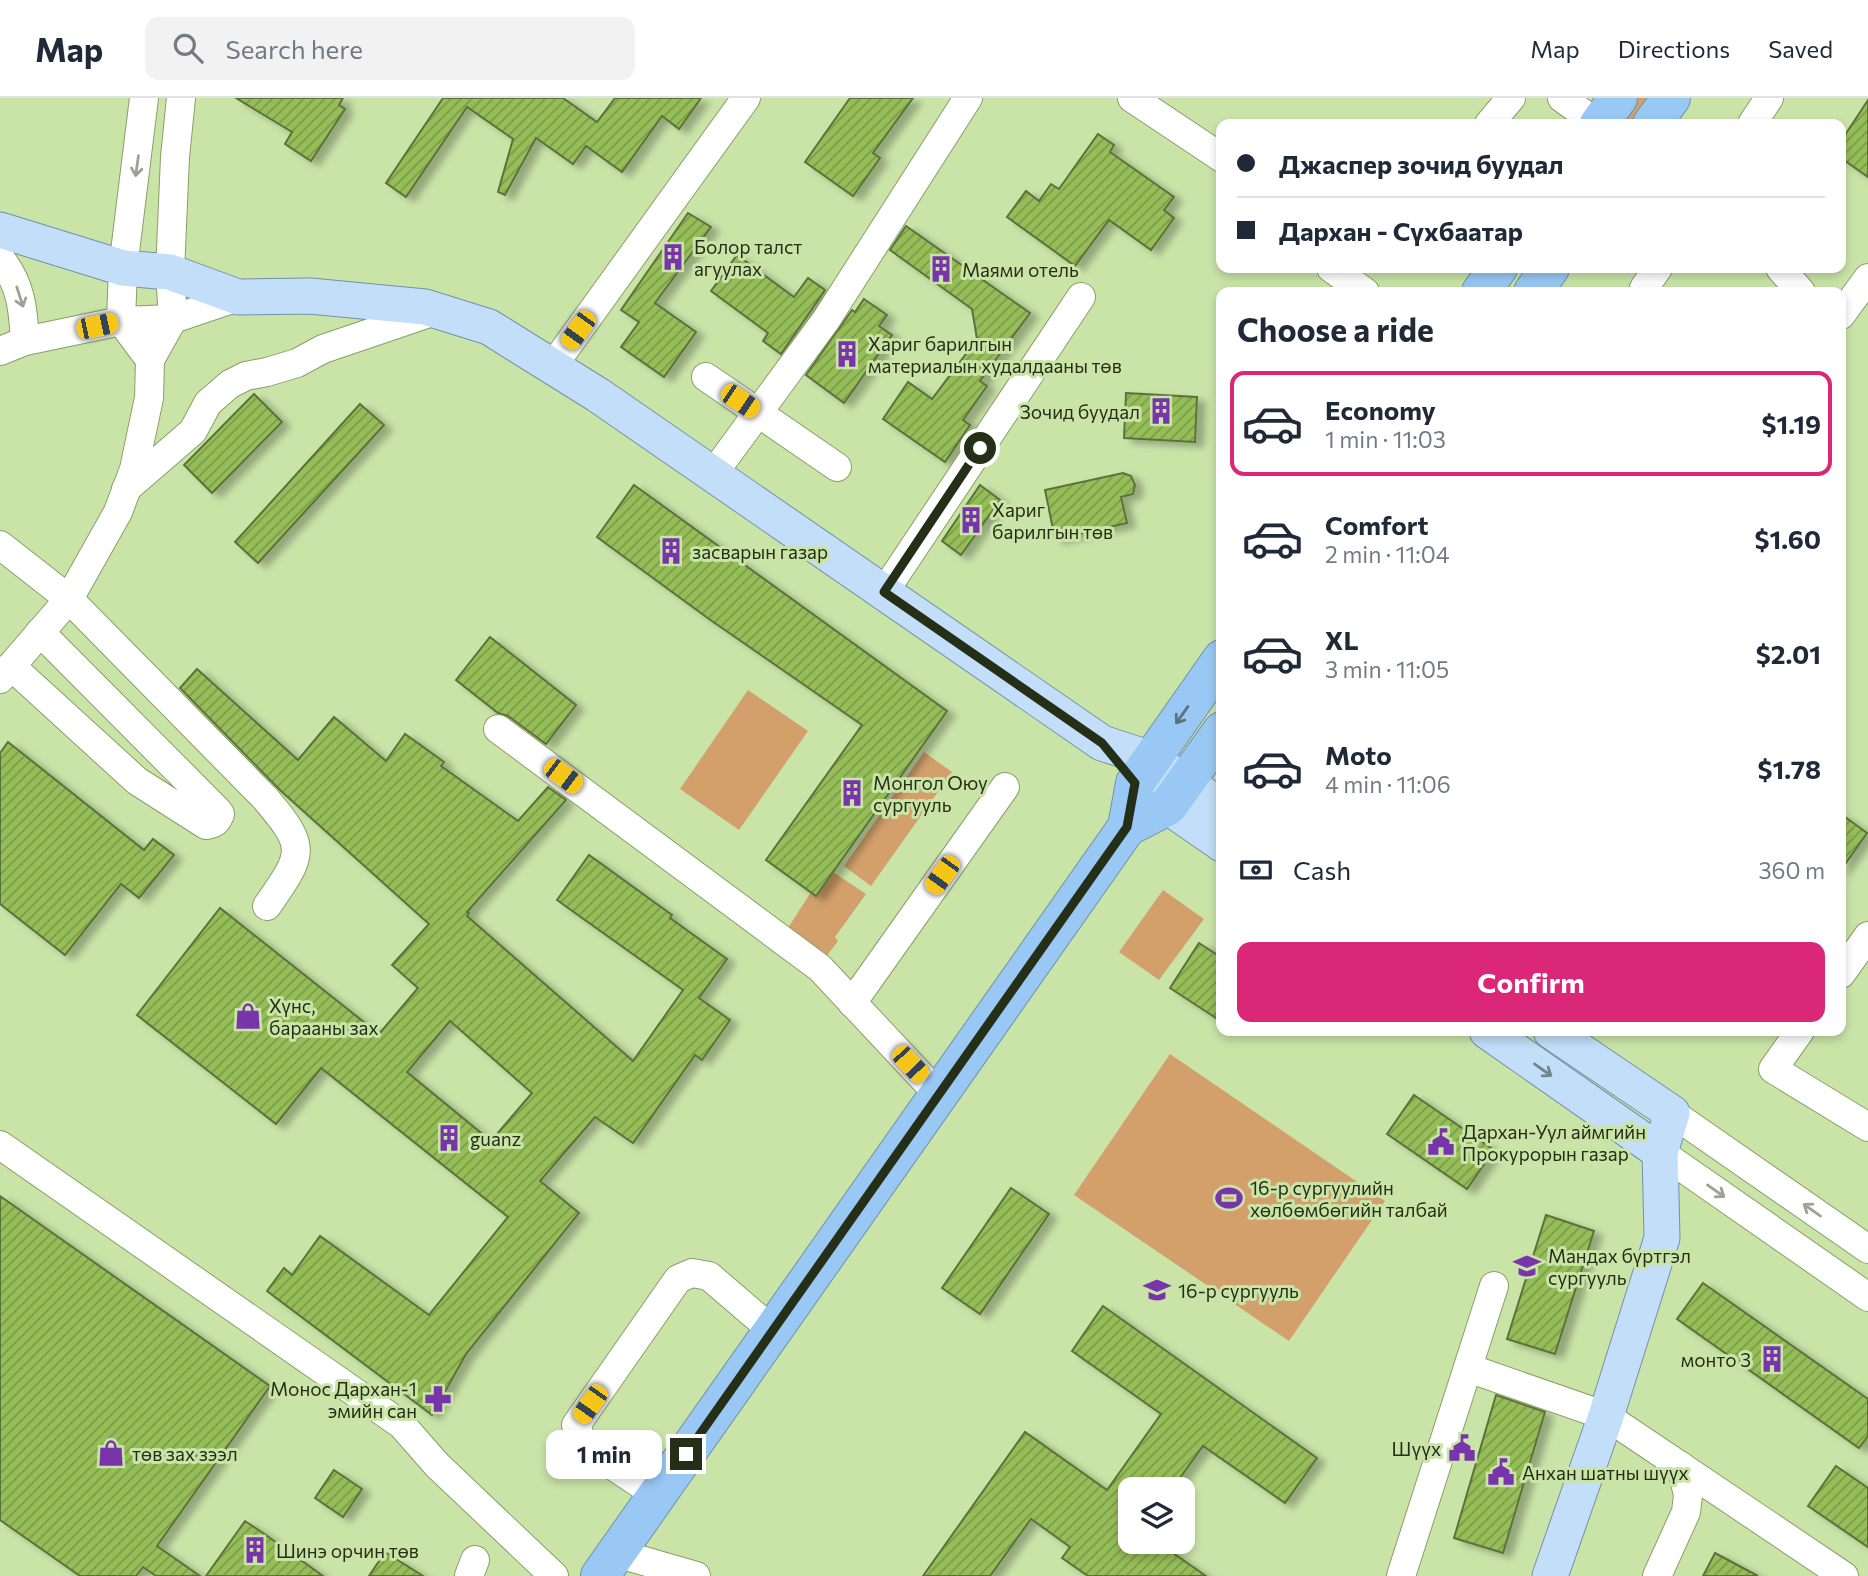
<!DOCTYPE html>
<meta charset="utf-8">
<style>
:root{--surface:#fff;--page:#f2f2f3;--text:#1f2937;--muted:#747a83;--line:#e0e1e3;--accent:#db2777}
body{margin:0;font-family:Commissioner,sans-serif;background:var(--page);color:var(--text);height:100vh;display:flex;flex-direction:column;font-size:26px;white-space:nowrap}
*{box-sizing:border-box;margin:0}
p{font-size:23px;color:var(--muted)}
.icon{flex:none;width:38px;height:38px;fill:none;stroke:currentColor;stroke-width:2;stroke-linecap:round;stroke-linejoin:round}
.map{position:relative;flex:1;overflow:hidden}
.panel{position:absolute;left:1216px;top:189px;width:630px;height:749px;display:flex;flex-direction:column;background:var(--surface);border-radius:14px;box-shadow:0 4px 10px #0003}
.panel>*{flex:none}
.banner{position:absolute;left:1216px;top:21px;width:630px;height:154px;border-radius:14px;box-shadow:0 4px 10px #0003;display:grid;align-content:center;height:154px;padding:0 21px;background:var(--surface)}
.fabs{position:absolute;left:1118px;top:1379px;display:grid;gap:14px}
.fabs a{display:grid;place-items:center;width:77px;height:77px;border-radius:14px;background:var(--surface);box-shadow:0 4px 10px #0003;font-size:35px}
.end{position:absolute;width:32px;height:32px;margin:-16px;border:9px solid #252f17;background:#fff;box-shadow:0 0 0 4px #fff}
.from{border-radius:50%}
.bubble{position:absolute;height:49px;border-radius:14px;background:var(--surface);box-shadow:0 4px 10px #0003;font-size:23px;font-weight:700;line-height:49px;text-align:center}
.car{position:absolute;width:21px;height:42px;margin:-21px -10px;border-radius:9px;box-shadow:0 0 5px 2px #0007;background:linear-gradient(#f5c518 24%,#345 0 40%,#f5c518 0 76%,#345 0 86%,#f5c518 0)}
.banner b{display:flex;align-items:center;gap:24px;height:66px;font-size:26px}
.banner b+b{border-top:2px solid var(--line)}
.banner i{width:18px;height:18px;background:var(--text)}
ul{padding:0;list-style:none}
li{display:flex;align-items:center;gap:21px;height:105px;margin:0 14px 10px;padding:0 7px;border:4px solid transparent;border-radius:14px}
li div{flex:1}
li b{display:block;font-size:26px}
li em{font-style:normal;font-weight:700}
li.current{border-color:var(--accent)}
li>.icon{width:63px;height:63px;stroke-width:1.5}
h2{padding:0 21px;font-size:32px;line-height:84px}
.pay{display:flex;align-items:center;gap:18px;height:77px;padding:0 21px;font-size:26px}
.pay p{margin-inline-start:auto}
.cta{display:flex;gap:14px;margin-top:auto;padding:14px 21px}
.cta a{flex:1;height:80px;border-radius:14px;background:var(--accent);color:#fff;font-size:28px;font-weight:700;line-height:80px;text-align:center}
header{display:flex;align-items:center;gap:42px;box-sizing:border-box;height:98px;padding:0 35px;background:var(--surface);border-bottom:2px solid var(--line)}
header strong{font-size:33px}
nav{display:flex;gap:38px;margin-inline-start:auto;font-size:24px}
.search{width:490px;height:63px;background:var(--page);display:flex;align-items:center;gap:18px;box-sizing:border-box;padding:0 24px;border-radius:14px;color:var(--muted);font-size:26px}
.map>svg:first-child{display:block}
.green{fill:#d3a06b}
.building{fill:url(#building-hatch);stroke:#5c723b;stroke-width:2;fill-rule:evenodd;filter:url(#shadow)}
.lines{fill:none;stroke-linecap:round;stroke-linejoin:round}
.minor-casing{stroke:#88a067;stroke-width:30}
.major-casing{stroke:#7092a7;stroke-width:37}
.highway-casing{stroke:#7092a7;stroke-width:40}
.minor{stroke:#fff;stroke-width:28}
.major{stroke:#c2def8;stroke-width:35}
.highway{stroke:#99c8f4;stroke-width:38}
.oneway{stroke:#9da197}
.oneway2{stroke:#59747a}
.oneway3{stroke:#748688}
.route{stroke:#252f17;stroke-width:9}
.labels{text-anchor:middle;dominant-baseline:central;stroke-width:6;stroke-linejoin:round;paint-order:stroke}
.poi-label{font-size:19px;fill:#252f17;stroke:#cae4a8;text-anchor:start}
</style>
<header>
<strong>Map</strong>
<div class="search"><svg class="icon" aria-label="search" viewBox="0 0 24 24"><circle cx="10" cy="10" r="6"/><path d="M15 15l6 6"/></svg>Search here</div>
<nav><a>Map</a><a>Directions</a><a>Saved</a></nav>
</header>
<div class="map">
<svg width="1868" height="1478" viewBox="0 0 1868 1478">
<defs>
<pattern id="building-hatch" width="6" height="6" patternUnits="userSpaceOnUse" patternTransform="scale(1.75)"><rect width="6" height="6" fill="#96be58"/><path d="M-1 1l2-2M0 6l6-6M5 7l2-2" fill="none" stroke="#7a9b48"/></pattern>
<filter id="shadow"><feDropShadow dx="8" dy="4.5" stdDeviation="3.5" flood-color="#0004"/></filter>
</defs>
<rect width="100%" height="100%" fill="#cae4a8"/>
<!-- green -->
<g class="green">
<polygon points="1634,0 1655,0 1636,26 1616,26"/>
<polygon points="748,592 808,633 739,732 680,691"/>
<polygon points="924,654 952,674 871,788 844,768"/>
<polygon points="833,774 866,796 835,839 838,843 826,859 788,830 811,794 816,798"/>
<polygon points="1163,792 1204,821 1159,882 1119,854"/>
<polygon points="1170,956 1385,1103 1289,1243 1074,1097"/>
</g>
<!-- building -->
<g class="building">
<polygon points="236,0 343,0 339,7 345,11 311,63 285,46 292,34"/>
<polygon points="443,0 563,0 597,24 615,0 701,0 679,31 662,18 622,74 586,48 573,66 536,40 505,97 498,94 513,41 467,9 406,99 386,85"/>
<polygon points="850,0 913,0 873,55 880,60 853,98 805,64"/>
<polygon points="1868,2 1868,79 1841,60 1841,43"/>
<polygon points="1098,36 1114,47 1110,54 1174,99 1164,112 1174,120 1151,152 1109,122 1075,168 1007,119 1026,93 1039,103 1051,86 1059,91"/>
<polygon points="688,115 711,129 655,205 696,234 664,279 621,249 639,224 621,212"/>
<polygon points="906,128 1030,215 980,283 987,288 963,322 970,327 945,364 883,321 908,284 932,301 977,241 972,211 890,152"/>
<polygon points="737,157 794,199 808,180 825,192 781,256 763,243 768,235 711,193"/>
<polygon points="864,201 887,217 879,228 892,237 844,305 806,277 852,212 855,214"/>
<polygon points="1126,295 1197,299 1195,344 1124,340"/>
<polygon points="254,296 282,324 212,395 184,367"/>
<polygon points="360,306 384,327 258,465 235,444"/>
<polygon points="1123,375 1131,378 1135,387 1133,396 1121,399 1127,425 1055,441 1045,392"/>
<polygon points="634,387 947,613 816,798 766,762 862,627 709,521 597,439"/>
<polygon points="980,387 1000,402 961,457 942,443"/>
<polygon points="490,539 576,607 546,646 508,618 498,615 456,582"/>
<path d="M197,571L298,662L334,619L386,663L405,636L444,664L441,668L518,723L548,689L566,702L467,814L469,815L467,818L633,963L683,892L557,802L589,757L672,817L670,820L727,861L699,900L730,922L702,962L695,957L633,1045L595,1019L540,1083L579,1115L466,1256L432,1317L267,1193L284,1170L292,1177L320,1138L429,1217L508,1119L321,970L276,1026L137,917L220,810L379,936L418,890L392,867L429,826L281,693L180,590ZM450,923L532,995L491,1043L407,974Z"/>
<polygon points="8,644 144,752 153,741 174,757 139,800 121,786 65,857 0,806 0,655"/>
<polygon points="1841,716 1867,735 1841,772"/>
<polygon points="1199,845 1222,860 1222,924 1170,890"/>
<polygon points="1414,997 1494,1052 1467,1091 1387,1036"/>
<polygon points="1011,1090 1049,1116 980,1216 942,1190"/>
<polygon points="0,1098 270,1288 157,1448 200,1478 156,1478 143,1469 136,1478 80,1478 0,1422"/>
<polygon points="1546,1117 1594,1133 1555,1256 1507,1241"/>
<polygon points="1703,1185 1868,1301 1868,1338 1859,1350 1677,1221"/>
<polygon points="1103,1208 1317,1360 1285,1405 1203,1348 1172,1391 1130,1391 1130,1444 1157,1444 1206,1478 1088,1478 1062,1460 1070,1449 1031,1421 990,1478 923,1478 1025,1334 1107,1392 1161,1316 1072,1253"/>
<polygon points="1496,1297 1545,1314 1503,1455 1454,1440"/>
<polygon points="1836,1368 1868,1390 1868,1449 1808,1408"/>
<polygon points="334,1372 362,1391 343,1419 315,1400"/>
<polygon points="245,1423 263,1435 323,1478 206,1478"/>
<polygon points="385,1454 423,1478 369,1478"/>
<polygon points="1715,1455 1758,1478 1703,1478"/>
</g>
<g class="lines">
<defs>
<g id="minor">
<polyline points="144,0 123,170 121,223 150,262"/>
<polyline points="1132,0 1222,60"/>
<polyline points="1562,0 1598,26"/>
<polyline points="1489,26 1511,0"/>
<polyline points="1752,26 1769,0"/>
<path d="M0,160C21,186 23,210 25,243"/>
<polyline points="1331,170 1365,194"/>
<polyline points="1780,170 1801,194"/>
<polyline points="1644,190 1658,170"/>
<polyline points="1841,217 1868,180"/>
<polyline points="0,253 25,243 121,223 173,221 238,199"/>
<polyline points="552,269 746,0"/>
<polyline points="706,279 837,369"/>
<polyline points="713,376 826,222 968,0"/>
<polyline points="126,391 193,333 208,305 230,286 246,278 267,274 297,265 323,251 435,213"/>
<path d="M0,447L69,501L264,699C308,750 304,755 267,808"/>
<polyline points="884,494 1081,199"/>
<path d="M11,568L137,683L206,727C214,726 217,724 220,716L217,712L40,534"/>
<polyline points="0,581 69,501 118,414 134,371 149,300 150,262 173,221 170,174 175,59 181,0"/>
<polyline points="498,631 820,870 938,996"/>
<polyline points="1841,876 1868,838"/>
<polyline points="852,905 1005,689"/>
<polyline points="1800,933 1773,971 1868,1029"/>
<polyline points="1672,1015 1868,1151"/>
<polyline points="0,1047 402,1327 437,1367 554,1478"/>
<polyline points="1660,1054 1868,1199"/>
<polyline points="1468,1270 1606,1318 1844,1478"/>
<polyline points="657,1397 591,1353 582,1344 576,1327 678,1181 692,1175 709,1178 772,1232"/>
<polyline points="616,1455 696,1478"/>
<polyline points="469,1478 475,1462"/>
<polyline points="1401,1478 1494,1188"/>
<polyline points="1657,1478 1686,1414 1688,1397 1681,1368"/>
</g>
<g id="major">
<polyline points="0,132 123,170 170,174 238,199 310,198 425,209 489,229 598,297 1102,645 1151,661 1222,709"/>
<polyline points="1144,692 1222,746"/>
<polyline points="1487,933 1660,1054"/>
<polyline points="1550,1478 1606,1318 1662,1140 1660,1054 1672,1015 1551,933"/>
</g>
<g id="highway">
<polyline points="1599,26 1618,0"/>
<polyline points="1652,26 1671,0"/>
<polyline points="1481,194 1498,170"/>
<polyline points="1533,194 1550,170"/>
<polyline points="1127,729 1168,708 1222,633"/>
<polyline points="600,1478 1127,729 1135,685 1222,561"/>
</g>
</defs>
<!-- minor casing -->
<use href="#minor" class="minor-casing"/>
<!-- major casing -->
<use href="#major" class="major-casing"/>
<!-- highway casing -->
<use href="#highway" class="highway-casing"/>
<!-- minor -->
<use href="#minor" class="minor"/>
<!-- major -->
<use href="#major" class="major"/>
<!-- highway -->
<use href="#highway" class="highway"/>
</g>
<!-- one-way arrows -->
<defs><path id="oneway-shaft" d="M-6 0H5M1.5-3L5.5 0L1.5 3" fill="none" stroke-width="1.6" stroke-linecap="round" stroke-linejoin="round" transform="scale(1.75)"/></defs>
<g class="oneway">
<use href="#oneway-shaft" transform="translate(137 68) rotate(98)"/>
<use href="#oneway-shaft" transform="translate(20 199) rotate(72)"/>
<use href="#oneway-shaft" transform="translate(1716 1093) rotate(35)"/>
<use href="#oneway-shaft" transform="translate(1812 1112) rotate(-145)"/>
</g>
<use class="oneway2" href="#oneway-shaft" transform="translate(1182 617) rotate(125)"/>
<use class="oneway3" href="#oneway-shaft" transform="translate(1543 972) rotate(35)"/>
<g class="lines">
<!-- route -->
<polyline class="route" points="686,1356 1127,729 1135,685 1102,645 884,494 980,350"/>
</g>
<!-- icons -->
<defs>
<symbol id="building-bare" viewBox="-9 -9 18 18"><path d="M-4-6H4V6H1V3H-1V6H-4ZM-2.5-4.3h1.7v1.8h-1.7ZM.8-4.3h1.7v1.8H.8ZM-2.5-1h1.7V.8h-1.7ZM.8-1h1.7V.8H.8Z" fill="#7835a9" stroke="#cae4a8" stroke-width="2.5" paint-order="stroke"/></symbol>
<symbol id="shop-bare" viewBox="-9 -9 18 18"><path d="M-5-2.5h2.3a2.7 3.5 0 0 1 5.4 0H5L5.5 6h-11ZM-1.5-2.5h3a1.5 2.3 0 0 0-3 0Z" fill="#7835a9" stroke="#cae4a8" stroke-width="2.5" paint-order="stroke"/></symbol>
<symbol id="civic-bare" viewBox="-9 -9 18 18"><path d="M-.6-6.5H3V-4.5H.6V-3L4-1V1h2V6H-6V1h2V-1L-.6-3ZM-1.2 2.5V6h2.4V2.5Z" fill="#7835a9" stroke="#cae4a8" stroke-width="2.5" paint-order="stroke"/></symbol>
<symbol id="stadium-bare" viewBox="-9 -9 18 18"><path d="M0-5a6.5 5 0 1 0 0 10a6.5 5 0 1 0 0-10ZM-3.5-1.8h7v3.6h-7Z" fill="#7835a9" stroke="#cae4a8" stroke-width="2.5" paint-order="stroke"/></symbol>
<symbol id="university-bare" viewBox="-9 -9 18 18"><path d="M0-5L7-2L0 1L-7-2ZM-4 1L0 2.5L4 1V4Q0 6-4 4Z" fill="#7835a9" stroke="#cae4a8" stroke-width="2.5" paint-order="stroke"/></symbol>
<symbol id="school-bare" viewBox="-9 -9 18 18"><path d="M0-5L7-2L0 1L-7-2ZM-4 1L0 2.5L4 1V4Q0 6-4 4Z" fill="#7835a9" stroke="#cae4a8" stroke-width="2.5" paint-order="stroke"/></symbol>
<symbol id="pharmacy-bare" viewBox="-9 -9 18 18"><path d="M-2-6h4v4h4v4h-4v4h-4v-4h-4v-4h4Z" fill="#7835a9" stroke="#cae4a8" stroke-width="2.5" paint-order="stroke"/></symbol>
</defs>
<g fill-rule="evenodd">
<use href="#building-bare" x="654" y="140" width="38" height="38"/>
<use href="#building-bare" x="922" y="152" width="38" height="38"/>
<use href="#building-bare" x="828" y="237" width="38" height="38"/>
<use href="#building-bare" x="1142" y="294" width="38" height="38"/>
<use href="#building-bare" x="952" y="403" width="38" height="38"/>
<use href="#building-bare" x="652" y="434" width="38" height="38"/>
<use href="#building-bare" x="833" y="676" width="38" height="38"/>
<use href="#shop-bare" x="229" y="899" width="38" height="38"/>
<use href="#building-bare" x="430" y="1021" width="38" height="38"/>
<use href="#civic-bare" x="1422" y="1025" width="38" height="38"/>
<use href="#stadium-bare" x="1210" y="1081" width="38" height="38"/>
<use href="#university-bare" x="1508" y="1149" width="38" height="38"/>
<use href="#school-bare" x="1138" y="1173" width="38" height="38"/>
<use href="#building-bare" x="1753" y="1242" width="38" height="38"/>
<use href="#pharmacy-bare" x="419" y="1282" width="38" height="38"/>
<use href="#civic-bare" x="1443" y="1331" width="38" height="38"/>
<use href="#shop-bare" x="92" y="1336" width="38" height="38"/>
<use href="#civic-bare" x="1482" y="1355" width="38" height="38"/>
<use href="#building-bare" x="236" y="1433" width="38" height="38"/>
</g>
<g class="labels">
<!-- poi labels -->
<g class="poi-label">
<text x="694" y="148">Болор талст<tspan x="694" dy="22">агуулах</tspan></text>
<text x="962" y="171">Маями отель</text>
<text x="868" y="245">Хариг барилгын<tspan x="868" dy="22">материалын худалдааны төв</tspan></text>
<text x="1140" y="313" text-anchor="end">Зочид буудал</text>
<text x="992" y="411">Хариг<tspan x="992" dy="22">барилгын төв</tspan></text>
<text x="692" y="453">засварын газар</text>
<text x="873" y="684">Монгол Оюу<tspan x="873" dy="22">сургууль</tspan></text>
<text x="269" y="907">Хүнс,<tspan x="269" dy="22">барааны зах</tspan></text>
<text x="1462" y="1033">Дархан-Уул аймгийн<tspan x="1462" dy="22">Прокурорын газар</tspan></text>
<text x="470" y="1040">guanz</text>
<text x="1250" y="1089">16-р сургуулийн<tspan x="1250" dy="22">хөлбөмбөгийн талбай</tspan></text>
<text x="1548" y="1157">Мандах бүртгэл<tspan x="1548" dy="22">сургууль</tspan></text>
<text x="1178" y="1192">16-р сургууль</text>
<text x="1751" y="1261" text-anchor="end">монто 3</text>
<text x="417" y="1290" text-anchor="end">Монос Дархан-1<tspan x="417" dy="22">эмийн сан</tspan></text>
<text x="1441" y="1350" text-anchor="end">Шүүх</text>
<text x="132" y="1355">төв зах зээл</text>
<text x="1522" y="1374">Анхан шатны шүүх</text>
<text x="276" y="1452">Шинэ орчин төв</text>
</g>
</g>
</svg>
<div class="fabs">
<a><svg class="icon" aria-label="layers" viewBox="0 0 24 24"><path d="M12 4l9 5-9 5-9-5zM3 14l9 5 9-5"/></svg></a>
</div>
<i class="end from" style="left:980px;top:350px"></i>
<i class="end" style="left:686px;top:1356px"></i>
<div class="bubble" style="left:546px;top:1332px;width:116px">1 min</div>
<i class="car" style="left:97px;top:228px;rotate:78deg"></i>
<i class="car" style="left:578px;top:232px;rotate:216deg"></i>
<i class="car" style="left:740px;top:303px;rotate:124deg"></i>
<i class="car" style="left:563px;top:678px;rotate:127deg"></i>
<i class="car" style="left:942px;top:777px;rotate:216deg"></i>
<i class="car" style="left:910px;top:966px;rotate:137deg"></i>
<i class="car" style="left:590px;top:1306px;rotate:215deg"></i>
<div class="banner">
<b><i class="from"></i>Джаспер зочид буудал</b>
<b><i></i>Дархан - Сүхбаатар</b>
</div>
<section class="panel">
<h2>Choose a ride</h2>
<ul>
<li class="current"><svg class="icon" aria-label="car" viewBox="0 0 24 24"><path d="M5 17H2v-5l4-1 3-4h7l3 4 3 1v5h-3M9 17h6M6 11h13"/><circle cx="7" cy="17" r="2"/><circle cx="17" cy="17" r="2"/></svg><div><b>Economy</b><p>1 min · 11:03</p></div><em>$1.19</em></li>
<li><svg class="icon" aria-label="car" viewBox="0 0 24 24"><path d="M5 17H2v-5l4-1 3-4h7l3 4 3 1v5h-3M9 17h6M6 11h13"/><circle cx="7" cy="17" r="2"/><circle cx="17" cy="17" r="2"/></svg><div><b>Comfort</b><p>2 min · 11:04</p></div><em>$1.60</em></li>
<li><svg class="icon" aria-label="car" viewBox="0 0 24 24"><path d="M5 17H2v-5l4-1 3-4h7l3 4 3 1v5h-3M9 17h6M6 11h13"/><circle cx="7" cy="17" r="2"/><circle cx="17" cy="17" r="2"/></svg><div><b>XL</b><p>3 min · 11:05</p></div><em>$2.01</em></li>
<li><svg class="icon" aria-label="car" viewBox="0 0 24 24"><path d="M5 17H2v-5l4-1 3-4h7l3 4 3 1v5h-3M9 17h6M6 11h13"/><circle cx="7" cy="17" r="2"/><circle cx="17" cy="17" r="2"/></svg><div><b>Moto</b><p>4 min · 11:06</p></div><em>$1.78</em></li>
</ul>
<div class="pay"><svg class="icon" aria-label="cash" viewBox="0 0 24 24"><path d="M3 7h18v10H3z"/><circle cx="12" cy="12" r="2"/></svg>Cash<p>360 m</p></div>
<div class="cta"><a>Confirm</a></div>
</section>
</div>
